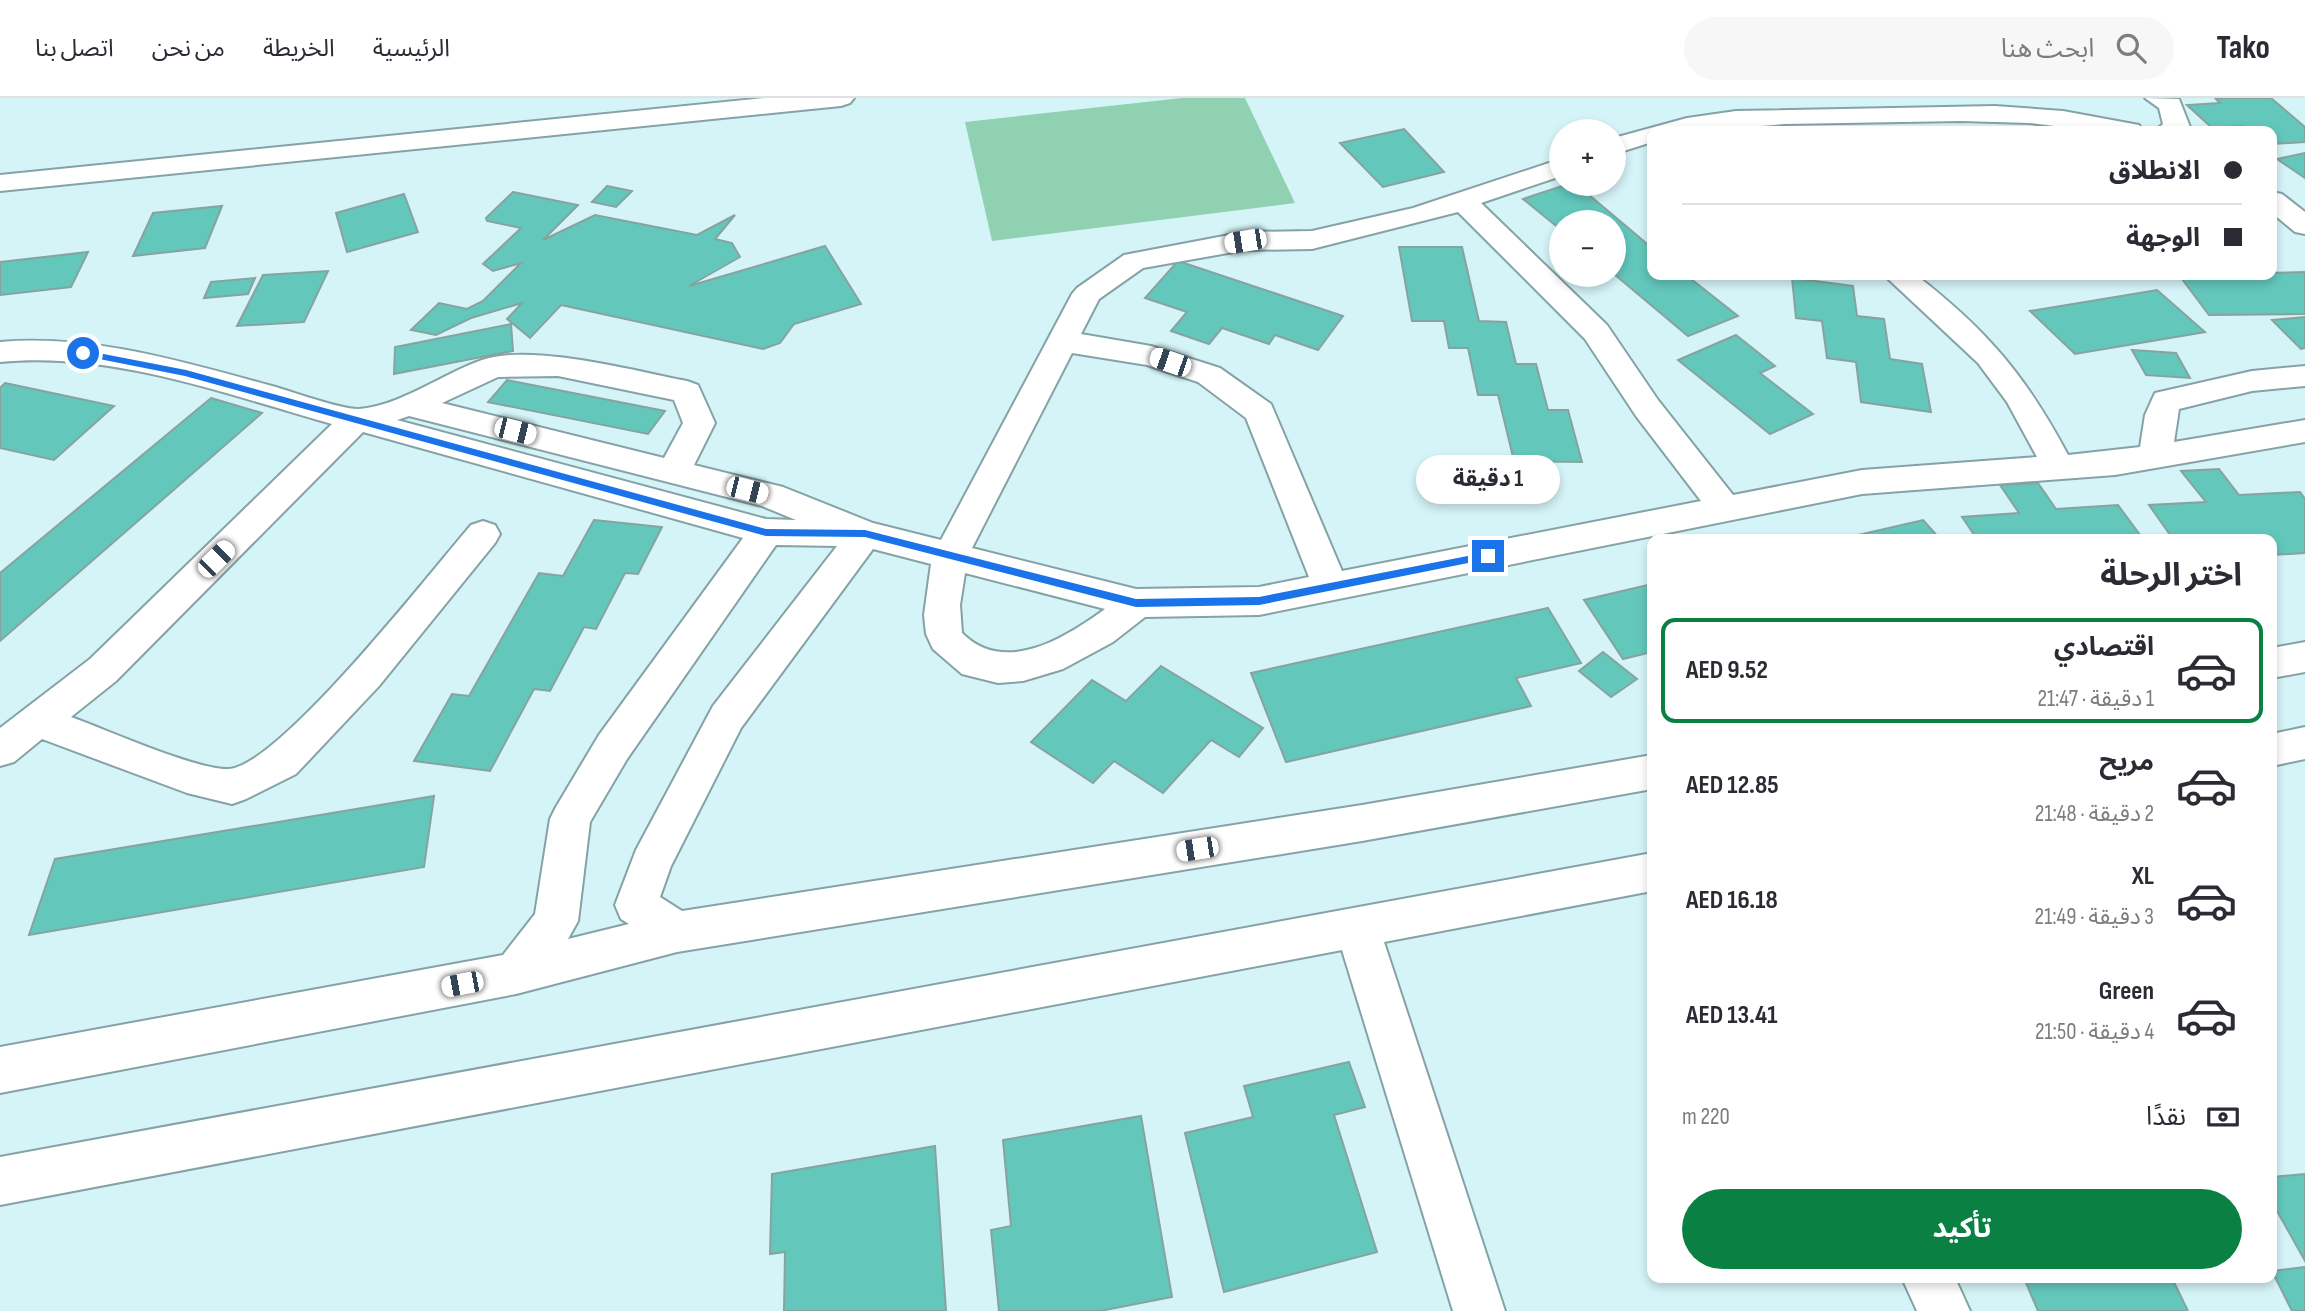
<!DOCTYPE html>
<html lang="ar">
<meta charset="utf-8">
<style>
:root{--surface:#fff;--page:#f7f7f7;--text:#2b2b33;--muted:#7c7c81;--line:#e1e1e2;--accent:#0b8043}
body{margin:0;font-family:"Sofia Sans Condensed","Noto Sans Arabic",sans-serif;background:var(--page);color:var(--text);direction:rtl;height:100vh;display:flex;flex-direction:column;font-size:26px;white-space:nowrap}
*{box-sizing:border-box;margin:0}
p{font-size:23px;color:var(--muted)}
.icon{flex:none;width:38px;height:38px;fill:none;stroke:currentColor;stroke-width:2;stroke-linecap:round;stroke-linejoin:round}
.map{position:relative;flex:1;overflow:hidden;direction:ltr}
.details{position:absolute;left:1647px;top:436px;width:630px;height:749px;display:flex;flex-direction:column;background:var(--surface);border-radius:14px;box-shadow:0 4px 10px #0003;direction:rtl}
.details>*{flex:none}
.top-card{position:absolute;left:1647px;top:28px;width:630px;height:154px;border-radius:14px;box-shadow:0 4px 10px #0003;direction:rtl;display:grid;align-content:center;height:154px;padding:0 35px;background:var(--surface)}
.controls{position:absolute;left:1549px;top:21px;display:grid;gap:14px}
.controls a{display:grid;place-items:center;width:77px;height:77px;border-radius:50%;background:var(--surface);box-shadow:0 4px 10px #0003;font-size:35px}
.end{position:absolute;width:32px;height:32px;margin:-16px;border:9px solid #1a73e8;background:#fff;box-shadow:0 0 0 4px #fff}
.from{border-radius:50%}
.bubble{position:absolute;height:49px;border-radius:24px;background:var(--surface);box-shadow:0 4px 10px #0003;font-size:23px;font-weight:700;line-height:49px;text-align:center;direction:rtl}
.car{position:absolute;width:21px;height:42px;margin:-21px -10px;border-radius:9px;box-shadow:0 0 5px 2px #0007;background:linear-gradient(#fff 24%,#345 0 40%,#fff 0 76%,#345 0 86%,#fff 0)}
.top-card b{display:flex;align-items:center;gap:24px;height:66px;font-size:26px}
.top-card b+b{border-top:2px solid var(--line)}
.top-card i{width:18px;height:18px;background:var(--text)}
ul{padding:0;list-style:none}
li{display:flex;align-items:center;gap:21px;height:105px;margin:0 14px 10px;padding:0 21px;border:4px solid transparent;border-radius:14px}
li div{flex:1}
li b{display:block;font-size:26px}
li em{font-style:normal;font-weight:700}
li.selected{border-color:var(--accent)}
li>.icon{width:63px;height:63px;stroke-width:1.5}
h2{padding:0 35px;font-size:32px;line-height:84px}
.pay{display:flex;align-items:center;gap:18px;height:77px;padding:0 35px;font-size:26px}
.pay p{margin-inline-start:auto}
.primary-button{display:flex;gap:14px;margin-top:auto;padding:14px 35px}
.primary-button a{flex:1;height:80px;border-radius:42px;background:var(--accent);color:#fff;font-size:28px;font-weight:700;line-height:80px;text-align:center}
header{display:flex;align-items:center;gap:42px;box-sizing:border-box;height:98px;padding:0 35px;background:var(--surface);border-bottom:2px solid var(--line)}
header strong{font-size:33px}
nav{display:flex;gap:38px;margin-inline-start:auto;font-size:24px}
.search{width:490px;height:63px;background:var(--page);display:flex;align-items:center;gap:18px;box-sizing:border-box;padding:0 24px;border-radius:38px;color:var(--muted);font-size:26px}
.map>svg:first-child{display:block}
.green{fill:#8fd1b1}
.building{fill:#63c7bc;stroke:#87a39f;stroke-width:2}
.lines{fill:none;stroke-linecap:round;stroke-linejoin:round}
.street-casing{stroke:#85a2a6;stroke-width:4}
.street{fill:#fff;fill-rule:evenodd}
.route{fill:#1a73e8}
</style>
<header>
<strong>Tako</strong>
<div class="search"><svg class="icon" aria-label="search" viewBox="0 0 24 24"><circle cx="10" cy="10" r="6"/><path d="M15 15l6 6"/></svg>ابحث هنا</div>
<nav><a>الرئيسية</a><a>الخريطة</a><a>من نحن</a><a>اتصل بنا</a></nav>
</header>
<div class="map">
<svg width="2305" height="1213" viewBox="0 0 2305 1213">
<rect width="100%" height="100%" fill="#d5f4f8"/>
<!-- green -->
<polygon class="green" points="1182,0 1245,0 1295,105 992,143 965,24"/>
<!-- building -->
<g class="building">
<polygon points="2215,0 2271,0 2305,29 2305,44 2272,46 2272,33 2248,33 2242,28 2212,30 2187,7 2220,5"/>
<polygon points="1404,31 1444,74 1383,89 1340,45"/>
<polygon points="2305,55 2305,80 2277,61"/>
<polygon points="1568,86 1576,86 1652,150 1652,177 1686,177 1738,218 1688,238 1614,176 1614,124 1561,124 1561,132 1523,101"/>
<polygon points="607,88 632,93 616,109 592,104"/>
<polygon points="513,94 578,107 543,142 595,117 697,137 735,117 715,141 732,145 740,159 689,188 825,148 861,206 794,226 780,245 763,251 561,207 530,240 507,221 522,205 471,220 436,237 411,232 439,205 467,211 483,203 521,165 493,173 483,166 521,130 487,123 486,120"/>
<polygon points="404,96 418,134 347,154 336,115"/>
<polygon points="222,108 205,150 133,158 153,115"/>
<polygon points="1399,149 1462,149 1479,223 1506,224 1516,266 1536,266 1548,312 1568,312 1582,364 1514,363 1498,297 1478,297 1468,250 1449,250 1444,223 1412,223"/>
<polygon points="88,154 71,189 0,197 0,164"/>
<polygon points="1178,163 1343,218 1318,252 1275,237 1269,246 1222,230 1209,246 1171,233 1187,214 1145,200"/>
<polygon points="328,173 304,224 237,228 263,177"/>
<polygon points="2305,174 2305,216 2209,217 2179,177"/>
<polygon points="255,180 248,196 204,200 211,184"/>
<polygon points="1792,180 1853,188 1857,218 1884,221 1890,261 1922,266 1931,314 1861,304 1856,264 1827,260 1822,223 1796,220"/>
<polygon points="2157,192 2205,234 2075,256 2030,213"/>
<polygon points="2305,219 2305,250 2301,251 2272,222"/>
<polygon points="511,226 513,253 394,276 395,249"/>
<polygon points="1736,237 1775,268 1760,275 1813,316 1770,336 1678,262"/>
<polygon points="2132,252 2176,255 2190,280 2146,277"/>
<polygon points="507,282 665,313 648,336 488,304"/>
<polygon points="5,285 114,308 54,362 0,350 0,290"/>
<polygon points="211,300 262,315 0,543 0,475"/>
<polygon points="2219,371 2239,397 2300,394 2305,401 2305,455 2272,457 2272,441 2173,441 2149,407 2206,404 2181,373"/>
<polygon points="2038,385 2056,411 2118,407 2143,441 1977,441 1962,419 2019,415 2000,387"/>
<polygon points="594,422 662,429 638,476 625,475 596,531 584,529 550,593 534,591 490,673 414,663 452,596 469,598 539,475 563,478"/>
<polygon points="1923,422 1940,441 1841,441"/>
<polygon points="1652,486 1652,554 1623,561 1584,502"/>
<polygon points="1548,510 1581,565 1516,580 1531,608 1286,664 1251,575"/>
<polygon points="1603,554 1637,581 1611,599 1579,573"/>
<polygon points="1161,568 1263,630 1239,659 1211,642 1163,695 1114,663 1093,685 1031,644 1092,582 1126,603"/>
<polygon points="434,698 424,769 29,837 55,761"/>
<polygon points="1349,964 1365,1009 1334,1017 1377,1154 1224,1194 1185,1035 1253,1019 1244,988"/>
<polygon points="1141,1018 1172,1199 1100,1213 999,1213 991,1132 1011,1128 1003,1042"/>
<polygon points="935,1048 946,1213 784,1213 785,1154 770,1156 772,1076"/>
<polygon points="2305,1076 2305,1163 2272,1104 2272,1079"/>
<polygon points="2305,1169 2305,1213 2292,1213 2272,1173"/>
<polygon points="2024,1180 2172,1180 2188,1213 2038,1213"/>
</g>
<g class="lines">
<defs>
<g id="street">
<polygon points="765,0 854,0 850,5 841,8 0,93 0,77"/>
<polygon points="2145,0 2179,1 2190,29 2187,33 2155,33 2163,26 2159,10"/>
<polygon points="1995,8 2063,13 2139,27 2143,33 2095,33 2029,25 1961,23 1785,26 1700,33 1652,33 1652,44 1614,56 1614,40 1687,20 1736,13"/>
<path d="M1561,61V78L1481,105L1607,227L1658,302L1733,397L1862,372L2037,359L2007,304L1978,265L1884,177H1916C1987,232 2026,278 2068,357L2140,349L2145,317L2155,295L2252,273L2305,268V288L2252,293L2179,311L2174,344L2305,322V344L2115,377L1862,396L1259,517L1145,519L1113,544L1063,571L1023,583L998,585L962,576L933,551L926,536L924,517L931,466L873,451L741,630L671,768L660,799L682,813L1362,707L1652,657V691L1362,743L677,854L516,896L0,995V949L503,857L535,816L550,721L556,709L599,637L743,440L363,334L116,583L71,619C105,631 196,672 228,671C278,670 433,471 471,427L483,423L495,427L500,436L495,445L379,588L296,676L246,701L232,706L187,695L42,641L14,664L0,668V630L90,561L332,326C225,296 112,253 0,264V244C92,236 183,264 272,288C291,293 342,312 359,311C400,308 444,275 482,262C531,245 635,273 687,283L698,287L715,325L694,367L783,389L873,425L941,442L1072,196L1077,190L1124,157L1245,134L1312,133L1413,110ZM1458,114L1585,241L1636,318L1701,403L1342,473L1271,306L1220,270L1151,248L1081,236L1099,201L1143,170L1245,152L1312,151ZM1072,255L1147,267L1198,284L1246,320L1309,479L1259,489L1136,491L972,450ZM558,278L674,302L683,325L664,360L442,305L498,279ZM409,318L762,408L796,422L766,421L397,322ZM776,447L837,448L713,608L636,752L615,807L621,821L629,826L568,841L578,823L590,724L627,661ZM965,475L1105,511C1065,540 1005,578 962,535L960,507Z"/>
<polygon points="2272,94 2282,96 2305,114 2305,136 2295,134 2272,115"/>
<polygon points="2305,544 2305,574 2272,580 2272,550"/>
<polygon points="2305,629 2305,661 2272,668 2272,636"/>
<polygon points="1652,755 1652,793 1384,844 1505,1213 1453,1213 1342,852 0,1107 0,1059"/>
<polygon points="1902,1180 1955,1180 1970,1213 1917,1213"/>
</g>
</defs>
<!-- street casing -->
<use href="#street" class="street-casing"/>
<!-- street -->
<use href="#street" class="street"/>
</g>
<!-- route -->
<polygon class="route" points="83,252 186,272 766,431 865,432 1136,501 1259,499 1488,454 1493,458 1488,461 1259,507 1136,509 865,439 766,438 185,278 79,257"/>
</svg>
<div class="controls">
<a>+</a>
<a>−</a>
</div>
<i class="end from" style="left:83px;top:255px"></i>
<i class="end" style="left:1488px;top:458px"></i>
<div class="bubble" style="left:1416px;top:357px;width:144px">1 دقيقة</div>
<i class="car" style="left:1245px;top:143px;rotate:261deg"></i>
<i class="car" style="left:1170px;top:264px;rotate:289deg"></i>
<i class="car" style="left:515px;top:333px;rotate:104deg"></i>
<i class="car" style="left:747px;top:392px;rotate:104deg"></i>
<i class="car" style="left:216px;top:461px;rotate:45deg"></i>
<i class="car" style="left:1197px;top:751px;rotate:261deg"></i>
<i class="car" style="left:462px;top:886px;rotate:259deg"></i>
<div class="top-card">
<b><i class="from"></i>الانطلاق</b>
<b><i></i>الوجهة</b>
</div>
<section class="details">
<h2>اختر الرحلة</h2>
<ul>
<li class="selected"><svg class="icon" aria-label="car" viewBox="0 0 24 24"><path d="M5 17H2v-5l4-1 3-4h7l3 4 3 1v5h-3M9 17h6M6 11h13"/><circle cx="7" cy="17" r="2"/><circle cx="17" cy="17" r="2"/></svg><div><b>اقتصادي</b><p>1 دقيقة · 21:47</p></div><em>AED 9.52</em></li>
<li><svg class="icon" aria-label="car" viewBox="0 0 24 24"><path d="M5 17H2v-5l4-1 3-4h7l3 4 3 1v5h-3M9 17h6M6 11h13"/><circle cx="7" cy="17" r="2"/><circle cx="17" cy="17" r="2"/></svg><div><b>مريح</b><p>2 دقيقة · 21:48</p></div><em>AED 12.85</em></li>
<li><svg class="icon" aria-label="car" viewBox="0 0 24 24"><path d="M5 17H2v-5l4-1 3-4h7l3 4 3 1v5h-3M9 17h6M6 11h13"/><circle cx="7" cy="17" r="2"/><circle cx="17" cy="17" r="2"/></svg><div><b>XL</b><p>3 دقيقة · 21:49</p></div><em>AED 16.18</em></li>
<li><svg class="icon" aria-label="car" viewBox="0 0 24 24"><path d="M5 17H2v-5l4-1 3-4h7l3 4 3 1v5h-3M9 17h6M6 11h13"/><circle cx="7" cy="17" r="2"/><circle cx="17" cy="17" r="2"/></svg><div><b>Green</b><p>4 دقيقة · 21:50</p></div><em>AED 13.41</em></li>
</ul>
<div class="pay"><svg class="icon" aria-label="cash" viewBox="0 0 24 24"><path d="M3 7h18v10H3z"/><circle cx="12" cy="12" r="2"/></svg>نقدًا<p>220 m</p></div>
<div class="primary-button"><a>تأكيد</a></div>
</section>
</div>
